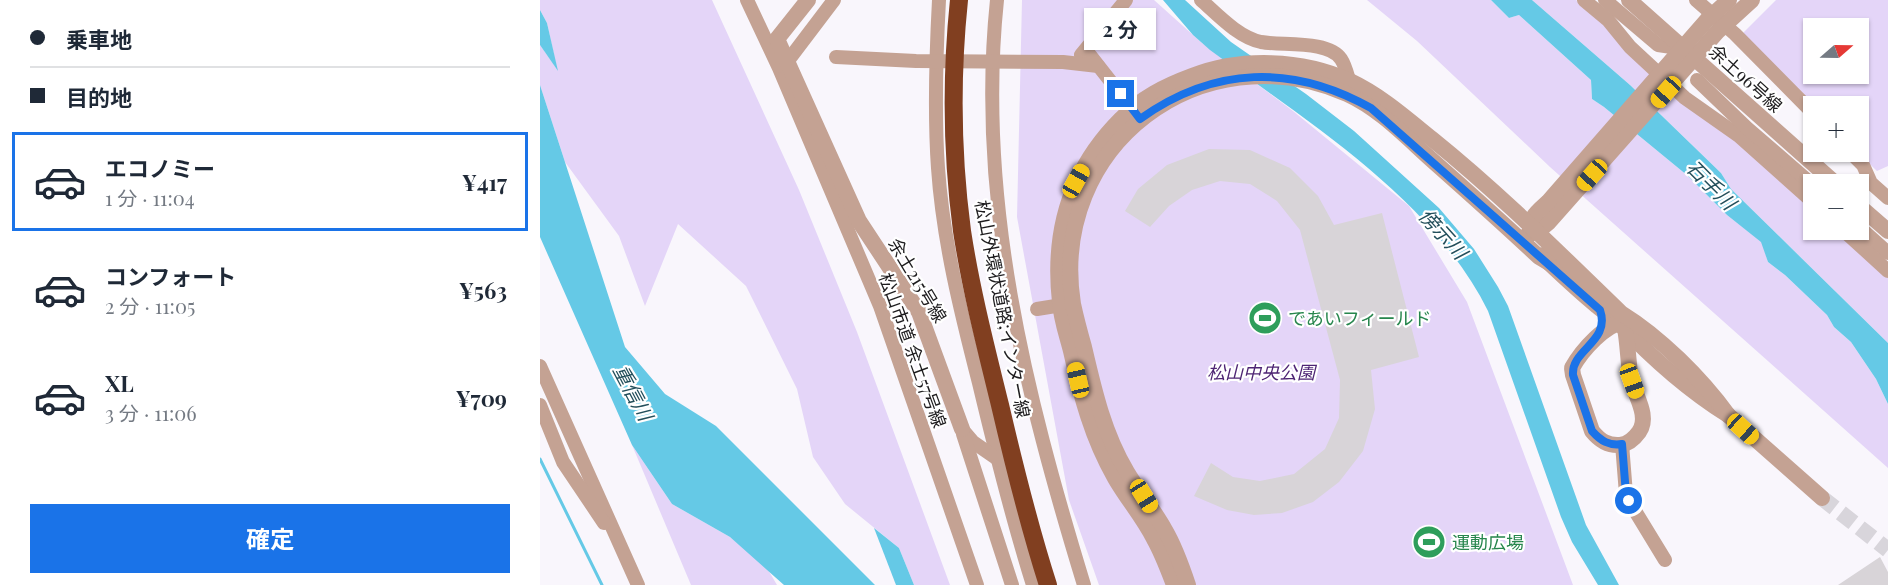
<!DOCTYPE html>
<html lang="ja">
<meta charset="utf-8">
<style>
:root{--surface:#fff;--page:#f6f6f7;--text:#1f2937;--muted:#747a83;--line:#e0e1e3;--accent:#1a73e8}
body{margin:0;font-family:"Playfair Display","Noto Sans JP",serif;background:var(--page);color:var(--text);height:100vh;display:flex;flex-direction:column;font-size:22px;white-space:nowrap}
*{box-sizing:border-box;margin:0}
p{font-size:20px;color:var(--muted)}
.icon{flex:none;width:33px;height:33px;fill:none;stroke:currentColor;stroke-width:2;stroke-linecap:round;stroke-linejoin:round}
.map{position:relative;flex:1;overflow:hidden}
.drawer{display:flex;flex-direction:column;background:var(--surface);width:540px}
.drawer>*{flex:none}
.hud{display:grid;align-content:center;height:132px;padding:0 30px;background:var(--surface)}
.needle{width:39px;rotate:70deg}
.tools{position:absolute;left:1263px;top:18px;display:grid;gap:12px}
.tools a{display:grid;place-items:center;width:66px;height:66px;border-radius:0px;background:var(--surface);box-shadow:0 2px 4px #0004;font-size:30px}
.end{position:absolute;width:27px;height:27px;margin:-14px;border:8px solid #1a73e8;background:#fff;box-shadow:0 0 0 3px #fff}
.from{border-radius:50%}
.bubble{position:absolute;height:42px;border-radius:0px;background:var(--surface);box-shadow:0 2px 4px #0004;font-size:20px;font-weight:700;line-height:42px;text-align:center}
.car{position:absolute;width:18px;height:36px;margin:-18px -9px;border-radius:8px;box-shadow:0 0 4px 2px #0007;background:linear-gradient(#f5c518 24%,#345 0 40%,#f5c518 0 76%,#345 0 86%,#f5c518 0)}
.hud b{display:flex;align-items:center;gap:21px;height:57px;font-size:22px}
.hud b+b{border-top:2px solid var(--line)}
.hud i{width:15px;height:15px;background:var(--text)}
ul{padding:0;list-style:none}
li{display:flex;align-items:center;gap:18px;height:99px;margin:0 12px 9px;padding:0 18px;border:3px solid transparent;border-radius:0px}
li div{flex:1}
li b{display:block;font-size:22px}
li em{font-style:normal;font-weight:700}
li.current{border-color:var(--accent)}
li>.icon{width:54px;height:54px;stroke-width:1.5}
.button{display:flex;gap:12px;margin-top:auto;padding:12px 30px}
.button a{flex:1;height:69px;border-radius:0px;background:var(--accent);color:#fff;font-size:24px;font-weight:700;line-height:69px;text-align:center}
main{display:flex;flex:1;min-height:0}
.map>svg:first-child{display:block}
.green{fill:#e4d5f8;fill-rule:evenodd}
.water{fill:#65c9e6}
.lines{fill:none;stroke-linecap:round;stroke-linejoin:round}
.stream{stroke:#65c9e6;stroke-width:3}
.building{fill:#d8d4d8}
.tertiary-tunnel{stroke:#d8d5db;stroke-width:16;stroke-dasharray:16 8;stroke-linecap:butt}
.minor{stroke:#c4a293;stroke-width:14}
.tertiary{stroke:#c4a293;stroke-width:16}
.motorway{stroke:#813f20;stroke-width:18}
.route{stroke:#1a73e8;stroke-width:8}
.labels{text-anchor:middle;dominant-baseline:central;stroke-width:4.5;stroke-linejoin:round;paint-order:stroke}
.street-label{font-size:18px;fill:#1d1c1e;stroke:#fff}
.leisure-label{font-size:18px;fill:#27864d;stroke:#fff;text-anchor:start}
.park-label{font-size:18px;font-style:italic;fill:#4e2574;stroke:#fff}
.water-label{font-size:20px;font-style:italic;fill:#234f5b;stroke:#fff}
</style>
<main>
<section class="drawer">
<div class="hud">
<b><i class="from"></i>乗車地</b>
<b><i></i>目的地</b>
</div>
<ul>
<li class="current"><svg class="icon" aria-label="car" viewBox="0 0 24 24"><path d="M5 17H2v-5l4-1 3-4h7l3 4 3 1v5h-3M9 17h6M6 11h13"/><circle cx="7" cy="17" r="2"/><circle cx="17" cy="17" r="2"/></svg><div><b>エコノミー</b><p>1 分 · 11:04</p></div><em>¥417</em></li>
<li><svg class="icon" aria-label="car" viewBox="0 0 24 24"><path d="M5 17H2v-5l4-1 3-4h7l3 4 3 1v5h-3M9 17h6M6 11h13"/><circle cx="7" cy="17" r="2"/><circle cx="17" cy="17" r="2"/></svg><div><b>コンフォート</b><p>2 分 · 11:05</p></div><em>¥563</em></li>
<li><svg class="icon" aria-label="car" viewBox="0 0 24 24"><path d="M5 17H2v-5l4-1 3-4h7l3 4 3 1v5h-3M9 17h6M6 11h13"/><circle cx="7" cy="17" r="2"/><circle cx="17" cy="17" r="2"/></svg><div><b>XL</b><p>3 分 · 11:06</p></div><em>¥709</em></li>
</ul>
<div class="button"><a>確定</a></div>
</section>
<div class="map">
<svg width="1348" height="585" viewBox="0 0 1348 585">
<rect width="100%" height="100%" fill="#f9f6fc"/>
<!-- green -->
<g class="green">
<polygon points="0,0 172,0 259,190 317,332 410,585 374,585 359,548 305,504 273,457 257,389 206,286 138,224 105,306 79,236 25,162 0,85 0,45 17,69 7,23 0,10"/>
<polygon points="482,0 614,0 662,43 753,111 869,206 927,302 1033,585 559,585 529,500 477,217"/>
<polygon points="827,0 951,0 969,18 979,15 1051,80 1052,99 1064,107 1148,176 1187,215 1222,242 1228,262 1245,275 1287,315 1294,327 1311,342 1336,379 1348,404 1348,468 1010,167 877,41"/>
<polygon points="992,0 1036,0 1192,135 1273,210 1274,230 1295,230 1348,278 1348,343 1191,189 1181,173 1090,85"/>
<path d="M1236,0H1348V166L1337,171L1317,152L1318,106H1274L1201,35ZM1274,28H1318V74H1274Z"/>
<polygon points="92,445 132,504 190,537 227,568 237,585 151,585"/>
</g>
<!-- water -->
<g class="water">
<path d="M623,0H645L691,42L766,94L814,131L899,208L934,249L958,287L968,306L1046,525L1079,585H1058L1032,542L1021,517L948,311C892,198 769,123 670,50L653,35Z"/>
<polygon points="951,0 992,0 1090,85 1181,173 1191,189 1348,343 1348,404 1336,379 1311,342 1294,327 1287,315 1245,275 1228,262 1221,242 1187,215 1148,176 1064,107 1052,99 1051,80 979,15 969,18"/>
<polygon points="0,10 7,23 18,71 0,45"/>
<polygon points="0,85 85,347 125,394 176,426 335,585 244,585 190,537 132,504 92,445 0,237"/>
<polygon points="334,528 359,548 374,585 356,585"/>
</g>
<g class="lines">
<!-- stream -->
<polyline class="stream" points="0,459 62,585"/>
</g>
<!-- building -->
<g class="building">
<polygon points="669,149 710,150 750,168 778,196 794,225 842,213 879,357 831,370 835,409 823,451 799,482 773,502 742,513 714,515 687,510 654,496 671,463 693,477 720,481 754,474 785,449 799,418 800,380 760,230 737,201 710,184 680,181 652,190 629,206 610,227 585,211 598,189 627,165"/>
<polygon points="1340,557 1348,572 1348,585 1298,585"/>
</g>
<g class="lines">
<!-- tertiary-tunnel -->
<polyline class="tertiary-tunnel" points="1282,498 1348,550"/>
<!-- minor -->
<g class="minor">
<polyline points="207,0 239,68 340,306 437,585"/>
<path d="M399,0C396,56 394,112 398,168C403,241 421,313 439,383C455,450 472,518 493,585"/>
<path d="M457,0C436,200 486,395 544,585"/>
<path d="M661,0C678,15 698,37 721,42C742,46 788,40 801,59C805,65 807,73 809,80"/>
<polyline points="1044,0 1068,20 1090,47 1145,98 1199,136 1274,203"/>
<polyline points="1065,0 1118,45 1145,49"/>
<polyline points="1156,0 1195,34 1274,114"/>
<polyline points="546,50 597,115"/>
<polyline points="541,55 586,0"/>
<polyline points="296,57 376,61 523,62 558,66"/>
<polyline points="241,66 247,62 294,0"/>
<polyline points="1157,80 1207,128 1274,186"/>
<polyline points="1310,152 1323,165 1331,183 1348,198"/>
<polyline points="1318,226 1348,253"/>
<polyline points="1303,230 1348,271"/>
<polyline points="497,309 528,304"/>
<polyline points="0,366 98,585"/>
<polyline points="0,405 23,462 64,523"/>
<polyline points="422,429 433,442 459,460"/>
<polyline points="423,434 472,585"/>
<polyline points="1082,444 1086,494 1089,501 1125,560"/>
</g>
<!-- tertiary -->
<g class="tertiary">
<polyline points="268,0 237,39 319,221 379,312 422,429"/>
<polyline points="1089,0 1296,184"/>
<polyline points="1318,205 1348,231"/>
<polyline points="988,234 997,232 1009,222 1178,31 1212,0"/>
<path d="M990,234C989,217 997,212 1008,202L1167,20L1189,0"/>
<path d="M1003,255L1009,263C1025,278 1041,293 1057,306C1064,312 1072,317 1079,323C1111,357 1148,390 1188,415L1282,498"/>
<path d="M1085,328C1088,345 1088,362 1091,379C1095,396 1110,416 1099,432C1094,439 1089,444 1080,445C1068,446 1060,441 1052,431L1033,375L1032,368C1042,350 1065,324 1086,321"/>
<path d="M634,585C628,569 622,553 614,539C603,517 587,499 575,478C552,438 541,396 531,351C527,335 521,319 520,302C512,231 530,170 581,119C601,98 625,86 652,76C701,57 762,59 810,81C840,95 866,118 892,139C959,193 1019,253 1081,313C1120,337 1161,378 1188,415"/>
<path d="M648,585C642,567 635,547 625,530C614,510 599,492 587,472C564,434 554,390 544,347C540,333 536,318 533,304C508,146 661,30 807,94C840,109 866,137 893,161C928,192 964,224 999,257L1009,263"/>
</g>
<!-- motorway -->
<path class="motorway" d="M419,0C411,77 412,155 422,231C431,290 446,348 460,405C474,465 489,526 508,585"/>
</g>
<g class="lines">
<!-- route -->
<path class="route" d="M581,94L600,119C674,66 753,64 831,108L1060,310C1071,342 1031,349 1033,375L1052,431C1061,441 1069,446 1082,444L1086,494L1089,501"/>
</g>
<!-- icons -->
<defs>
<symbol id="stadium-disc" viewBox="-11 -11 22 22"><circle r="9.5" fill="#2e9e5b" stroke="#fff"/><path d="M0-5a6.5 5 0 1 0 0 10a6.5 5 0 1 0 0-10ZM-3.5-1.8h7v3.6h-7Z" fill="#fff"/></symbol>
</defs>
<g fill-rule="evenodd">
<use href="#stadium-disc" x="706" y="299" width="38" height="38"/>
<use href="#stadium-disc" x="870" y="523" width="38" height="38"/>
</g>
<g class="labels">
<!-- street labels -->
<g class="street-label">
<text transform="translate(1206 78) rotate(42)">余土96号線</text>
<text transform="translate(378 280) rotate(59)">余土215号線</text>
<text transform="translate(463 309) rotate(79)">松山外環状道路;インター線</text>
<text transform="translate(373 350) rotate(70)">松山市道 余土57号線</text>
</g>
<!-- leisure labels -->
<g class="leisure-label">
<text x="748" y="318">であいフィールド</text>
<text x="912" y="542">運動広場</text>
</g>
<!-- park labels -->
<g class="park-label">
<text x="721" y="372">松山中央公園</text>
</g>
<!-- water labels -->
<g class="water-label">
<text transform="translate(1172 184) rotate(45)">石手川</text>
<text transform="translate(904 233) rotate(48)">傍示川</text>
<text transform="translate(94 392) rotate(62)">重信川</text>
</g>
</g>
</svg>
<div class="tools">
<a><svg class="needle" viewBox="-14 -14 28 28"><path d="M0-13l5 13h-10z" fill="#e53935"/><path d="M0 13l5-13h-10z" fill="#747a83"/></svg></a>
<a>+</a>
<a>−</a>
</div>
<i class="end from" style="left:1089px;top:501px"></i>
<i class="end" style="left:581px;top:94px"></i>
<div class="bubble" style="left:544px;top:8px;width:72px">2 分</div>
<i class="car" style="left:1126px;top:92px;rotate:222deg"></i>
<i class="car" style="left:1052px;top:175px;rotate:222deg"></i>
<i class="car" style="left:536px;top:181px;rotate:29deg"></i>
<i class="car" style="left:538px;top:380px;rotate:347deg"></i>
<i class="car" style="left:1092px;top:381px;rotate:160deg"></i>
<i class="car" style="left:1203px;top:429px;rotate:132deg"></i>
<i class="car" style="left:604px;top:496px;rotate:148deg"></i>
</div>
</main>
